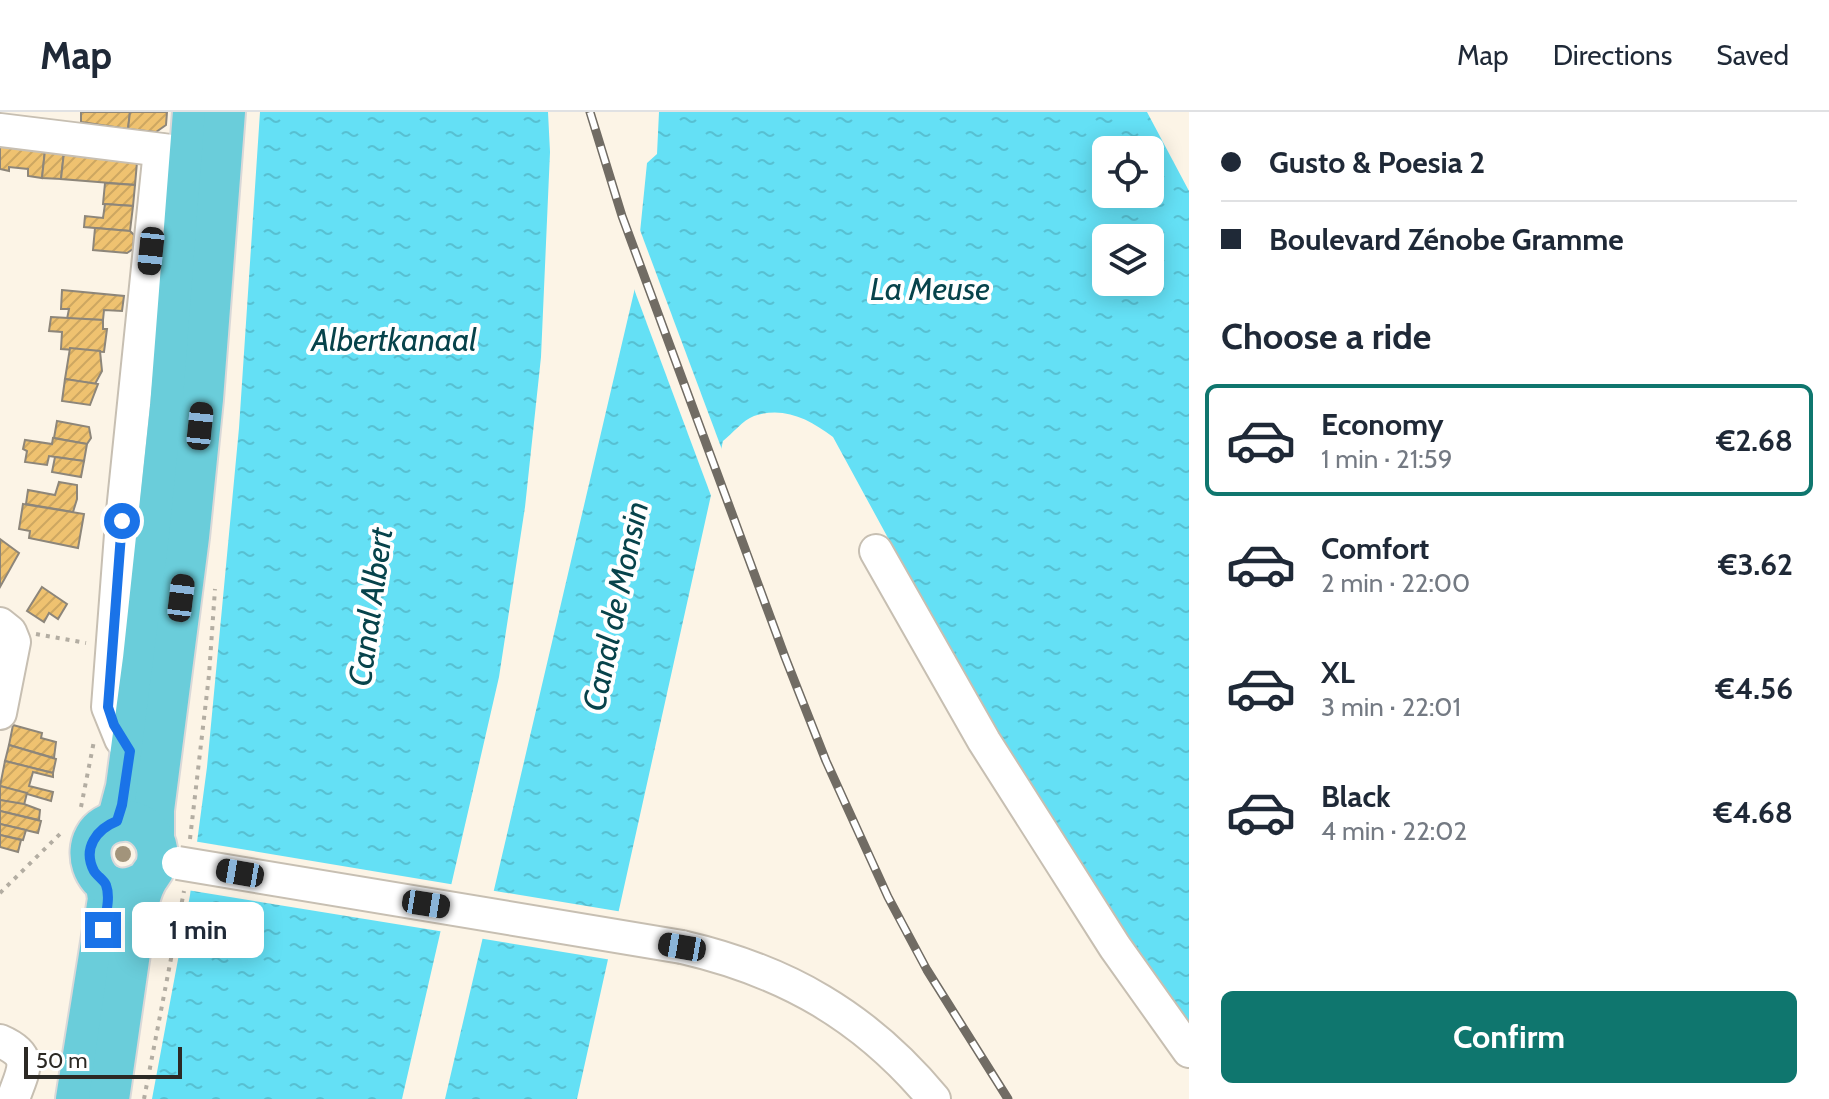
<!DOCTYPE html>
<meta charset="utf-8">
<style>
:root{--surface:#fff;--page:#f2f2f3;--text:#1f2937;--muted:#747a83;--line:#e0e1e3;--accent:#0f766e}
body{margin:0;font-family:Cabin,sans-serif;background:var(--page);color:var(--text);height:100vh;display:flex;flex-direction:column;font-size:30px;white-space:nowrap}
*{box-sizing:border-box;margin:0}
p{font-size:26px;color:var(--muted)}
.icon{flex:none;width:44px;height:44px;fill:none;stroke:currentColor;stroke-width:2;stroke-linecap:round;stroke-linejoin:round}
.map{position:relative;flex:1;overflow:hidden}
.side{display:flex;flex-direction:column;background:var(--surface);width:640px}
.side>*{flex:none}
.hud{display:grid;align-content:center;height:176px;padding:0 32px;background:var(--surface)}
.buttons{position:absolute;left:1092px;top:24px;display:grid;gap:16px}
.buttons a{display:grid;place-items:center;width:72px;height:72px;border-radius:12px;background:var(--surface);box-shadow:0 4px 20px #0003;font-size:40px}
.scale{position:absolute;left:24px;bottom:20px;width:158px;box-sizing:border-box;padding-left:8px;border:4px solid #2c2924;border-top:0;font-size:22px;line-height:28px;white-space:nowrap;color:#2c2924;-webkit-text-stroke:6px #fff;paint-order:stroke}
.end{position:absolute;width:36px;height:36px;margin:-18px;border:10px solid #1a73e8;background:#fff;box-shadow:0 0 0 4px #fff}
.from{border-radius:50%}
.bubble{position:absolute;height:56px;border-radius:12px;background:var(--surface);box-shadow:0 4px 20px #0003;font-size:26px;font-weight:800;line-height:56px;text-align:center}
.car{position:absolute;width:24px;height:48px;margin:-24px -12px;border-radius:10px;box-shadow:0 0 6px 2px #0007;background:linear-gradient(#222 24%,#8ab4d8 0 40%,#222 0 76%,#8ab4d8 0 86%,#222 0)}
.hud b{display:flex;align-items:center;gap:28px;height:76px;font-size:30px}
.hud b+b{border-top:2px solid var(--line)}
.hud i{width:20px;height:20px;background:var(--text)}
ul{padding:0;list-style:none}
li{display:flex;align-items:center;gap:24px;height:112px;margin:0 16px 12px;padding:0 16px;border:4px solid transparent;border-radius:12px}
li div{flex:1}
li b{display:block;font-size:30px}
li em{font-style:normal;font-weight:800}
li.selected{border-color:var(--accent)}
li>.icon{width:72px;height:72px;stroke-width:1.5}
h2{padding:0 32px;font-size:36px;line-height:96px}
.primary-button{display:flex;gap:16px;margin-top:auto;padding:16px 32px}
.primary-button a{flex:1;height:92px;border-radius:12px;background:var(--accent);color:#fff;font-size:32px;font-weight:800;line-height:92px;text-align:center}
header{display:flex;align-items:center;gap:48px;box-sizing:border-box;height:112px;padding:0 40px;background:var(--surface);border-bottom:2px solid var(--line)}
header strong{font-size:38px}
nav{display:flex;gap:44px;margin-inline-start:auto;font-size:28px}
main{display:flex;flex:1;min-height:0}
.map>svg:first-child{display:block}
.water{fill:url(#water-ripples);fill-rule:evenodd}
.pier{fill:#fcf4e6}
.building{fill:url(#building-hatch);stroke:#8d867a;stroke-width:2}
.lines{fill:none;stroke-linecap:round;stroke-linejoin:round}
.minor-casing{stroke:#c7bfb2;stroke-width:36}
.major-casing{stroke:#d9d8d8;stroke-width:44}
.path{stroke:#b3ada2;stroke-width:4;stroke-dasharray:4 6;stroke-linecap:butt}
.minor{stroke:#fff;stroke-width:32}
.major{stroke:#6acdda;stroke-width:40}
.rail-casing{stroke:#716c64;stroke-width:9}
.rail{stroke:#fff;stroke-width:6;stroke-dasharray:18;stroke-linecap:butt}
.minor-bridge-casing{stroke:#c7bfb2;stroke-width:36;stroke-linecap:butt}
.minor-bridge{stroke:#fff;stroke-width:32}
.tree{fill:#a2947b}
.route{stroke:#1a73e8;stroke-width:10}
.labels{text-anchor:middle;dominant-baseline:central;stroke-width:8;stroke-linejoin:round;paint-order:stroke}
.water-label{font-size:32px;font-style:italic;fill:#07434b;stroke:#fff}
</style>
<header>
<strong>Map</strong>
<nav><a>Map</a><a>Directions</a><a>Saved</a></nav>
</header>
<main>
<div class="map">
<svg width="1189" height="987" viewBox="0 0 1189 987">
<defs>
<pattern id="water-ripples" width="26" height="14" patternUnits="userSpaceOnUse" patternTransform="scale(2)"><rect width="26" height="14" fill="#64e0f5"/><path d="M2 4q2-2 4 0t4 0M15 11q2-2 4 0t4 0" fill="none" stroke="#57c0d2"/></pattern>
<pattern id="building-hatch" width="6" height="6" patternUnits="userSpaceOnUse" patternTransform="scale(2)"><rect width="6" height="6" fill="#efc270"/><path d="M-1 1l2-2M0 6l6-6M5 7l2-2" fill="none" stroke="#cda761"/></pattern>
</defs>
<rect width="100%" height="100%" fill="#fcf4e6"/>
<!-- water -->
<g class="water">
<polygon points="260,0 548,0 550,40 541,245 525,395 499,565 402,987 152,987 190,783 207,655 239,316"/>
<path d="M659,0H1147L1189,79V921L1060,731L961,560L833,325C809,307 784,294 754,304C743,308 732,322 723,329L577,987H445L634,180L647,51L657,42ZM1106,38H1150V82H1106ZM1106,126H1150V170H1106Z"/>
</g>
<!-- pier -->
<g class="pier">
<polygon points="637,110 724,343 713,389 631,169"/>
<polygon points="193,729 456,773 445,820 187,778"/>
<polygon points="489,778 623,800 612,848 478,826"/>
</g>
<!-- building -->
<g class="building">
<polygon points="81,0 130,0 128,17 81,10"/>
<polygon points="130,0 167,0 166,13 156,20 128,17"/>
<polygon points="0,31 45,38 42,66 28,64 28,57 9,55 9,59 0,57"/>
<polygon points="45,38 64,40 61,67 42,66"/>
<polygon points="64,40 137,50 135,73 61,67"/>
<polygon points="105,71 135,73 133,94 103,92"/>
<polygon points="105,92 133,94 130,119 84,115 85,104 103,106"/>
<polygon points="95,116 130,119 134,123 133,137 127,141 93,138"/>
<polygon points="62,178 124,184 122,199 104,198 103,208 67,207 69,197 61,197"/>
<polygon points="51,205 103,208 103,217 107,217 104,240 61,237 62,220 49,219"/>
<polygon points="70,236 100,239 102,259 95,272 65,267"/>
<polygon points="65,267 98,272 90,293 62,289"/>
<polygon points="57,309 89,315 91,326 87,332 54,326"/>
<polygon points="53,326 87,332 84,349 49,344 47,353 25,350 27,339 23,337 25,328 52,332"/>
<polygon points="55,345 84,349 81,365 52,360"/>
<polygon points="59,370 77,373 77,387 73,400 26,392 28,378 55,383"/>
<polygon points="23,392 84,402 78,436 29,426 30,419 19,417"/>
<polygon points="0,427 19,441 0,475"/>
<polygon points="42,475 67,492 58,507 49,501 44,510 27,499"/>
<polygon points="13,613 42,621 41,626 56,630 54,646 9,633"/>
<polygon points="9,633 56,647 53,661 5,649"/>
<polygon points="5,649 53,661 53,665 33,660 29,674 53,680 51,689 0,674"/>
<polygon points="0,674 27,681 24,693 0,688"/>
<polygon points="0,688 24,692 40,698 39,708 0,699"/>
<polygon points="0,699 41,709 38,721 0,712"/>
<polygon points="0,712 26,718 23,728 0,723"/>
<polygon points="0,723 21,728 18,740 0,735"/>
</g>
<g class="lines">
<defs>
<g id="minor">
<polyline points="0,18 179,40"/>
<polyline points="876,439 984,629 1115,835 1189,939"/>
<polyline points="0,512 10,520 14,530 0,601"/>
<polyline points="130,639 121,627 108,595 122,409 160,38"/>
<path d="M682,835C786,859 865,904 934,987"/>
<path d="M0,929C35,944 23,958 13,987"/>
</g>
<g id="major">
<polyline points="117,709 126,675 143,547 170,295 193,0"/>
<polyline points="154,726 154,698 189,425 203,287 225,0"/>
<polyline points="76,987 108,787 106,772"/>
<path d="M109,987L135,806C138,794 140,781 146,770C149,763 156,758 157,749C161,727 143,707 122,709C66,713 91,804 147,768"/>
</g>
</defs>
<!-- minor casing -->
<use href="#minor" class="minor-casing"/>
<!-- major casing -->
<use href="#major" class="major-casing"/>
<!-- path -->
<g class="path">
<polyline points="36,522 86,531"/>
<polyline points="81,695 94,629"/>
<polyline points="190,727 209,563 215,477"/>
<polyline points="0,781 64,718"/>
<polyline points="144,987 184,779"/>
</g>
<!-- minor -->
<use href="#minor" class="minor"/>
<!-- major -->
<use href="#major" class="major"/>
<defs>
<polyline id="rail" points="590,0 622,104 785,545 826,649 888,785 927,858 1008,987"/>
</defs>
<!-- rail casing -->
<use href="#rail" class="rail-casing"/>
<!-- rail -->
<use href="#rail" class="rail"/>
<defs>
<polyline id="minor-bridge" points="178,751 682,835"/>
</defs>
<!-- minor-bridge casing -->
<use href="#minor-bridge" class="minor-bridge-casing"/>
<!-- minor-bridge -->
<use href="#minor-bridge" class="minor-bridge"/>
</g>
<!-- trees -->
<circle class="tree" cx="123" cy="742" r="8"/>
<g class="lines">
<!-- route -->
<path class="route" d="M103,818C105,805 111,786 106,773C104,768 97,764 94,759C82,736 97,717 117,709L122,693L130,639L114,613L108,595L122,409"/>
</g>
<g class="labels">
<!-- water labels -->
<g class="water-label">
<text x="930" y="176">La Meuse</text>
<text x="394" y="227">Albertkanaal</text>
<text transform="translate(615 494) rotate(-78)">Canal de Monsin</text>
<text transform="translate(370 495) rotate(-82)">Canal Albert</text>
</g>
</g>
</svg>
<div class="buttons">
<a><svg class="icon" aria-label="locate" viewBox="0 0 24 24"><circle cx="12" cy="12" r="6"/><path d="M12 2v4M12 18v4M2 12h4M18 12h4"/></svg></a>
<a><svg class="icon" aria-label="layers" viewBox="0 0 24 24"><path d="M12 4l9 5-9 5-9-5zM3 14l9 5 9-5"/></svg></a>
</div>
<div class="scale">50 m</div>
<i class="end from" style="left:122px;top:409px"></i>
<i class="end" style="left:103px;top:818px"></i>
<div class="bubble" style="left:132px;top:790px;width:132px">1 min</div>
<i class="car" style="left:151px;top:139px;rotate:186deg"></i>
<i class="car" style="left:200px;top:314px;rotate:6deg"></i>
<i class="car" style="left:181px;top:486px;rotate:7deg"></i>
<i class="car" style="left:240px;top:761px;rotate:280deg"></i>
<i class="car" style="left:426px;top:792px;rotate:99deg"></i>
<i class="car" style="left:682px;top:835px;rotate:280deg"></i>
</div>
<section class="side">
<div class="hud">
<b><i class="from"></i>Gusto &amp; Poesia 2</b>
<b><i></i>Boulevard Zénobe Gramme</b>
</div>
<h2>Choose a ride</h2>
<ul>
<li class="selected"><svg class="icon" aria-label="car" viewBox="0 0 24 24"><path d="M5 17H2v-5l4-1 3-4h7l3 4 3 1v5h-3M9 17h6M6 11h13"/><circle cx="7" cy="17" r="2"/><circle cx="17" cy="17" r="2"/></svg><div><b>Economy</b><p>1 min · 21:59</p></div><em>€2.68</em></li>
<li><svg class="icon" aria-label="car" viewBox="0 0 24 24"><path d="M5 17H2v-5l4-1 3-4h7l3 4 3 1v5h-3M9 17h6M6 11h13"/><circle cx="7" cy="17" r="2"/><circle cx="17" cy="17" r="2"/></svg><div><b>Comfort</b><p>2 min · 22:00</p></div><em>€3.62</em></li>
<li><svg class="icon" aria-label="car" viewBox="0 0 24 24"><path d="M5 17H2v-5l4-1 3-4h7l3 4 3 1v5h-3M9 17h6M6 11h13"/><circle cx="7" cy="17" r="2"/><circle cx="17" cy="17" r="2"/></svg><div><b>XL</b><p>3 min · 22:01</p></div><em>€4.56</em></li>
<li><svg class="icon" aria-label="car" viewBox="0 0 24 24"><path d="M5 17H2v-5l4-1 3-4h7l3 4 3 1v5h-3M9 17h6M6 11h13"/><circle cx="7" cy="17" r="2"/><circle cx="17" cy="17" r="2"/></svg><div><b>Black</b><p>4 min · 22:02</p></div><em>€4.68</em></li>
</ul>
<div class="primary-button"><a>Confirm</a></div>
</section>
</main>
